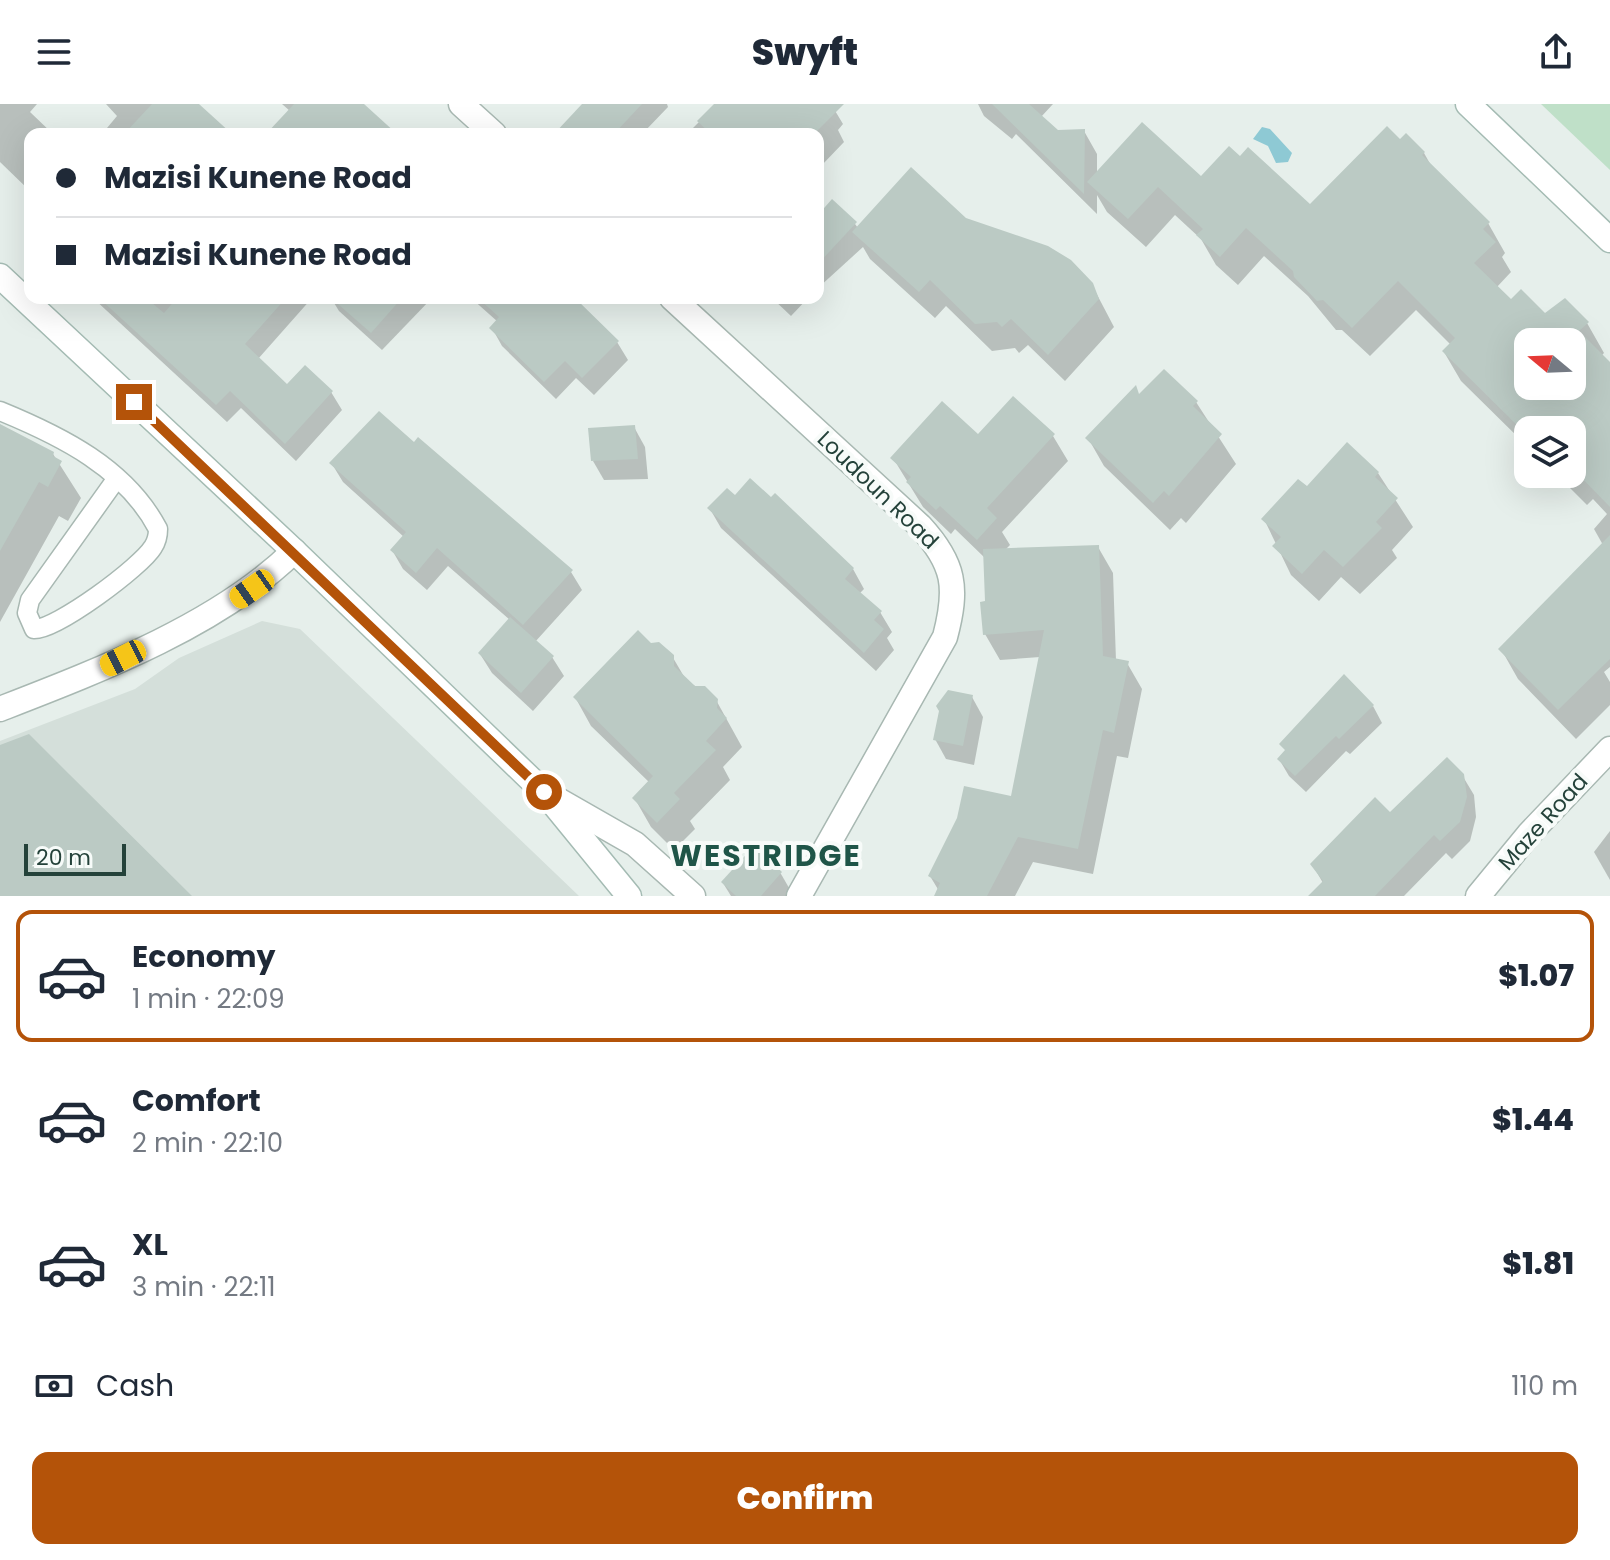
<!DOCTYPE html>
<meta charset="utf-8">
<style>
:root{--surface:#fff;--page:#f6f6f7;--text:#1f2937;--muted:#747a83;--line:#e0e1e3;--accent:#b45309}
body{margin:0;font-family:Poppins,sans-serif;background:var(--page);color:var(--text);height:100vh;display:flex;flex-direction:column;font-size:30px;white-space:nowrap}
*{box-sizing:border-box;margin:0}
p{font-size:26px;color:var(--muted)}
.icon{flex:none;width:44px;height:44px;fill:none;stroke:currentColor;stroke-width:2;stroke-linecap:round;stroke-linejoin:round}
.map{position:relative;height:792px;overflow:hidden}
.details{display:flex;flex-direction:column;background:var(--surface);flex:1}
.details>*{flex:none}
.hud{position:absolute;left:24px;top:24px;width:800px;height:176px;border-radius:16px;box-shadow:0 8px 32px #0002;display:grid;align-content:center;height:176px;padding:0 32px;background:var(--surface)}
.needle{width:52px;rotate:289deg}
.buttons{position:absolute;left:1514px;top:224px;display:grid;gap:16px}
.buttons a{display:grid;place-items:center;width:72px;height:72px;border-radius:16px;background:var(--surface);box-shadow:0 8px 32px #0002;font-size:40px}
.scale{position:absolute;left:24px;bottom:20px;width:102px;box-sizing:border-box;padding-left:8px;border:4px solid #24423a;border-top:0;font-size:22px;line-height:28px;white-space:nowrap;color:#24423a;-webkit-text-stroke:6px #f7fbf9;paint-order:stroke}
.end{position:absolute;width:36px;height:36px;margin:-18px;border:10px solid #b45309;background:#fff;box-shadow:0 0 0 4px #fff}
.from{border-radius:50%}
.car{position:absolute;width:24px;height:48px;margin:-24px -12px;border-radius:10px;box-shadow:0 0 6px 2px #0007;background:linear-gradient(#f5c518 24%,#345 0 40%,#f5c518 0 76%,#345 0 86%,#f5c518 0)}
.hud b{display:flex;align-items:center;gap:28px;height:76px;font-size:30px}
.hud b+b{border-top:2px solid var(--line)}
.hud i{width:20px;height:20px;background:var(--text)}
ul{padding:14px 0 0;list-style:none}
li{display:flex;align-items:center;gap:24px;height:132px;margin:0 16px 12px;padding:0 16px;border:4px solid transparent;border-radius:16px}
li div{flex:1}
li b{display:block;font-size:30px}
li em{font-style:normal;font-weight:800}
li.current{border-color:var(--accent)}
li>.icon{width:72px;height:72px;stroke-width:1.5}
.pay{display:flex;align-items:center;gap:20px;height:88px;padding:0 32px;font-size:30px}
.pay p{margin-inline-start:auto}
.action{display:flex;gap:16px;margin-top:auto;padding:16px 32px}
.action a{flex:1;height:92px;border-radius:16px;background:var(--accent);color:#fff;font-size:32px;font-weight:800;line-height:92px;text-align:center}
header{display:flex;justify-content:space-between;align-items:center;height:104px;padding:0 32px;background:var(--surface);font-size:36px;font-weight:800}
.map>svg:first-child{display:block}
.built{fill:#d4dfda}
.green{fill:#bfe0c8}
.water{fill:#8ec9d4}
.shadow{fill:#0003;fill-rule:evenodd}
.building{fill:#bbcac4;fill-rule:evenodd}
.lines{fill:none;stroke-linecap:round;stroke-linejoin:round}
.lane-casing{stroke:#a8b8b2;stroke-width:21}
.street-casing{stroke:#a8b8b2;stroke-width:27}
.secondary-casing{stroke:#a4bbb3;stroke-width:27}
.lane{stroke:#fff;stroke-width:18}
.street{stroke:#fff;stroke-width:24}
.secondary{stroke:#fff;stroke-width:24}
.route{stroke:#b45309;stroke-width:10}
.labels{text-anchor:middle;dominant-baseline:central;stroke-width:8;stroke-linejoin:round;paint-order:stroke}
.street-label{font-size:22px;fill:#24423a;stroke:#f7fbf9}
.district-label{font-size:30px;font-weight:bold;letter-spacing:2px;fill:#1f5548;stroke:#f7fbf9}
</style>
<header><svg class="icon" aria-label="menu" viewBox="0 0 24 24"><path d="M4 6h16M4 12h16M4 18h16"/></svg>Swyft<svg class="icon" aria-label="share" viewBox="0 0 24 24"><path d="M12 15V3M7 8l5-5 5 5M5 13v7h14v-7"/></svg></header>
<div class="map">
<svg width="1610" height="792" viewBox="0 0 1610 792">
<rect width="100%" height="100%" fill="#e6efeb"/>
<!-- built -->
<polygon class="built" points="262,517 300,525 579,792 0,792 0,637 135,585 179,554"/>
<!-- green -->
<polygon class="green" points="1541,0 1610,0 1610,66"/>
<!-- water -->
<polygon class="water" points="1262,23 1270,25 1292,49 1288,58 1276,59 1268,42 1253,35"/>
<!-- shadow -->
<g class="shadow">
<polygon points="0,0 37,0 30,8 53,30 30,30 30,87 0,58"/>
<polygon points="106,0 180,0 229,30 102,30 117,12"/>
<polygon points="282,0 361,0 394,30 268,30 290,7"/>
<polygon points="585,0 667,0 668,3 644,28 650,30 572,30"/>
<polygon points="717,0 831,0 843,20 838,26 844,38 822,61 818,57 818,30 687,30"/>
<path d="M978,0H1053L1041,13L1057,28L1084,27L1097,50V71L1201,75L1310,103L1400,38L1424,49L1433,65L1488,119L1505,149L1502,153L1511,168L1496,184L1511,198L1545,212L1587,219L1604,249L1601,252L1610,261V563L1604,568L1610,578V601L1576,635L1518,575L1501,545L1603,441L1594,425L1607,410L1593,395L1587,401L1556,370H1572V326H1528V343L1461,277L1444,248L1451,241L1416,206L1370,252L1342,226H1336L1308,192L1264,152L1238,181L1216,161L1201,135L1175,111L1146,143L1107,108L1097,91V110L1016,30L1012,35L984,12ZM1528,238H1572V282H1528Z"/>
<polygon points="818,114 855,120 858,124 964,116 1092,181 1114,223 1065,277 1028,241 1019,249 1015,244 992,247 946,202 935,214 870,155 863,143 818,184"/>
<polygon points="93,194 312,194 258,255 287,283 331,288 342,306 296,357 241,304 227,318"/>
<polygon points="331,194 432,194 382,246 339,207"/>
<polygon points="471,194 572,194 617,238 628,256 594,291 576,274 556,295 502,242 492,224 498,218"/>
<polygon points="772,194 808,194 791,212"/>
<polygon points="1140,292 1196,298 1236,360 1186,419 1181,414 1170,426 1104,362 1088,334"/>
<polygon points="634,323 645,343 648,375 604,376 593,357"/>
<polygon points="0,325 53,350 81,394 68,417 59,412 0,518"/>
<polygon points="1053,332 1068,357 1002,428 1010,441 1005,446 1098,443 1113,469 1116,557 1127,559 1142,585 1128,654 1117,652 1093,770 1033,758 1015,792 936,792 939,787 930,772 1013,694 1040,553 1000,556 985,530 985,454 955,425 951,430 923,403 893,354 978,333"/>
<polygon points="418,336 571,468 582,486 535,538 552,553 564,572 533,607 492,569 480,550 510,516 448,462 427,486 403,465 392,446 404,433 343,378 332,360 414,341"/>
<polygon points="1378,369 1413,423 1392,446 1397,454 1360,490 1341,473 1319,497 1291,471 1264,415 1307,385"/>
<polygon points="710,405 853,465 864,485 859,490 880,508 892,528 887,534 894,546 876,567 721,424"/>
<polygon points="651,541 672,552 686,576 716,596 742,643 723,663 730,676 690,717 695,725 674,746 651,723 635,695 650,679 591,622 575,593"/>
<polygon points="972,593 983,613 974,661 946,655 935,635"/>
<polygon points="1373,602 1382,619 1350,650 1346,647 1306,688 1289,672 1279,655"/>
<polygon points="1462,671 1474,691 1476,713 1470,737 1452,755 1446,749 1404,792 1311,792 1323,779 1312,760 1390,710"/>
<polygon points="1610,727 1610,776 1594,748"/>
<polygon points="754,745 781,770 792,789 790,792 731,792 723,779"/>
</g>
<!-- building -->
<g class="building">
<polygon points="152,0 199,0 232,30 124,30"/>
<polygon points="294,0 364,0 397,30 266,30"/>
<polygon points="582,0 642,0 614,30 554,30"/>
<polygon points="714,0 844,0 814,30 711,30 697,17"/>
<polygon points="992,0 1029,0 1058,26 1085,25 1084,90"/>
<path d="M1142,18L1201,72L1229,42L1240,52L1248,43L1310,100L1387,22L1400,35L1406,29L1425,48L1422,51L1490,118L1483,125L1496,138L1474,159L1511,195L1521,185L1545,209L1565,194L1589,218L1579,227L1610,258V403L1575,367L1572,369V326H1528V332L1442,247L1455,234L1398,177L1352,224L1323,196L1317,197L1294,173L1293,167L1246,124L1220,153L1196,131L1203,125L1158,83L1128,115L1087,78ZM1528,238H1572V282H1528Z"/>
<polygon points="911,63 966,114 1048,142 1071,156 1093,179 1099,195 1048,251 1011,215 1002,223 997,218 975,220 930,176 919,188 852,128"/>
<polygon points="832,95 857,118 818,160 818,111"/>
<polygon points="99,194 146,194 164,209 177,194 286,194 245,240 287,280 305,261 333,287 285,340 230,287 216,301"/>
<polygon points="331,194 402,194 371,229"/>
<polygon points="478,194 575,194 619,237 582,274 565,257 544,278 489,224 499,213"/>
<polygon points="1164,265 1198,297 1193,302 1222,330 1169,392 1164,387 1153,399 1085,334 1136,281 1139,290"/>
<polygon points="1013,292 1055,330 987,404 997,414 977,436 940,402 936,406 906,378 911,373 890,354 942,297 978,330"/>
<polygon points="379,307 414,338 418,333 573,466 523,521 437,444 416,469 390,446 406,428 329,359"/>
<polygon points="0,320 54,348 53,352 62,357 48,383 39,378 0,447"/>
<polygon points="635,321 638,355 591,357 588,324"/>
<polygon points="1347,338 1379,368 1375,373 1398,394 1376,418 1382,424 1343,463 1324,446 1302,470 1272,442 1281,433 1261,415 1298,375 1307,382"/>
<polygon points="750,374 771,393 775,389 854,464 845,475 882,507 874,516 884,525 864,549 707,404 727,384 735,391"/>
<polygon points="1610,431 1610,555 1558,606 1498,545"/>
<polygon points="1099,441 1103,552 1129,557 1114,629 1103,626 1078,745 1018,733 987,792 934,792 940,779 928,772 957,714 964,682 1011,692 1044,526 983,531 980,498 985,497 983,445"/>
<polygon points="510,513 554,552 521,589 478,549"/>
<polygon points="638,526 651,539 659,538 674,551 674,562 695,582 705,582 718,595 717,604 727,614 706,637 716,646 674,689 680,695 657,719 632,694 653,672 573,593"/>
<polygon points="1344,570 1374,601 1339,635 1336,632 1295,672 1277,655 1285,646 1279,640"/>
<polygon points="948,586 973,591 963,642 933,636 939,607 936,602"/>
<polygon points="29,630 69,670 192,792 0,792 0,641"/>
<polygon points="1447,653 1464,670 1467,693 1460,718 1440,737 1434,731 1375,792 1308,792 1323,777 1310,760 1375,693 1390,708"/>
<polygon points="754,742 782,768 761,792 736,792 721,778"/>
</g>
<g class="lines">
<defs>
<path id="lane" d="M0,307C61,332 126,364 158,425C158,431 157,437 153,443C141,463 56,526 34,525L27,509L30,496L117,374"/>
<g id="street">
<polyline points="461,0 494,30"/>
<path d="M672,194L920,422C955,460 958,484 945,533L799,792"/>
<path d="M0,605C98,567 219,521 294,447"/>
<polyline points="544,688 635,740 693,792"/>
<polyline points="1478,792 1529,730 1610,645"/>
</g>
<g id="secondary">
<polyline points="1468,0 1610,136"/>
<polyline points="0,172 294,447 544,688 629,792"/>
</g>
</defs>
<!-- lane casing -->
<use href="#lane" class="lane-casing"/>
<!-- street casing -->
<use href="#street" class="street-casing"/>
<!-- secondary casing -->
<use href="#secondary" class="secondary-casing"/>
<!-- lane -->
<use href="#lane" class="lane"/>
<!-- street -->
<use href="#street" class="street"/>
<!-- secondary -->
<use href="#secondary" class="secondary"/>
</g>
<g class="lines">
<!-- route -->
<polyline class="route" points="134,298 544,688"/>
</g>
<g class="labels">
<!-- street labels -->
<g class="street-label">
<text transform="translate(878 386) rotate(44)">Loudoun Road</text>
<text transform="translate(1543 718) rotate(-48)">Maze Road</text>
</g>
<!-- district labels -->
<g class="district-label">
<text x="766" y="751">WESTRIDGE</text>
</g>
</g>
</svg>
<div class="buttons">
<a><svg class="needle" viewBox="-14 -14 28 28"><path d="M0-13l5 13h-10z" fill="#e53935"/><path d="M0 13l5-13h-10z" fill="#747a83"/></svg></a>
<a><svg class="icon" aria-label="layers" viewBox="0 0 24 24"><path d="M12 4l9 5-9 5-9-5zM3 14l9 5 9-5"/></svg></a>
</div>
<div class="scale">20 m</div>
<i class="end from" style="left:544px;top:688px"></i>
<i class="end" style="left:134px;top:298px"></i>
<i class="car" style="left:252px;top:485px;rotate:235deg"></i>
<i class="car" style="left:123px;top:554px;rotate:243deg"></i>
<div class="hud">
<b><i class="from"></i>Mazisi Kunene Road</b>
<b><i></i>Mazisi Kunene Road</b>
</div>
</div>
<section class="details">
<ul>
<li class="current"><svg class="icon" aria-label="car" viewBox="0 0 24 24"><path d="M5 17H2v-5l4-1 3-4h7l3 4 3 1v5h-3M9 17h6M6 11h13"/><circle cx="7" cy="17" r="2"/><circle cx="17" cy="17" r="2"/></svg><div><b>Economy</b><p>1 min · 22:09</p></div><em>$1.07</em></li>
<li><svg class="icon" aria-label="car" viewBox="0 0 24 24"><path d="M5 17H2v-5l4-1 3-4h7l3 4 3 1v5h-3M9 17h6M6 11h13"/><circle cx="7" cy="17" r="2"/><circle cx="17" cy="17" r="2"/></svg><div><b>Comfort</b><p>2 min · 22:10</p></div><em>$1.44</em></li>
<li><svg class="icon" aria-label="car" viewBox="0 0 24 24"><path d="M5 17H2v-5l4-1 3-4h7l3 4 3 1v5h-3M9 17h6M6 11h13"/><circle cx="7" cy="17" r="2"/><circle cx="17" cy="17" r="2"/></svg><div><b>XL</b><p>3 min · 22:11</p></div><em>$1.81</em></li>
</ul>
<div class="pay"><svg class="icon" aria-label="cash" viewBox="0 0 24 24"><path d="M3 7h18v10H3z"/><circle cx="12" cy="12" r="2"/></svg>Cash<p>110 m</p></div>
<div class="action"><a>Confirm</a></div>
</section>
